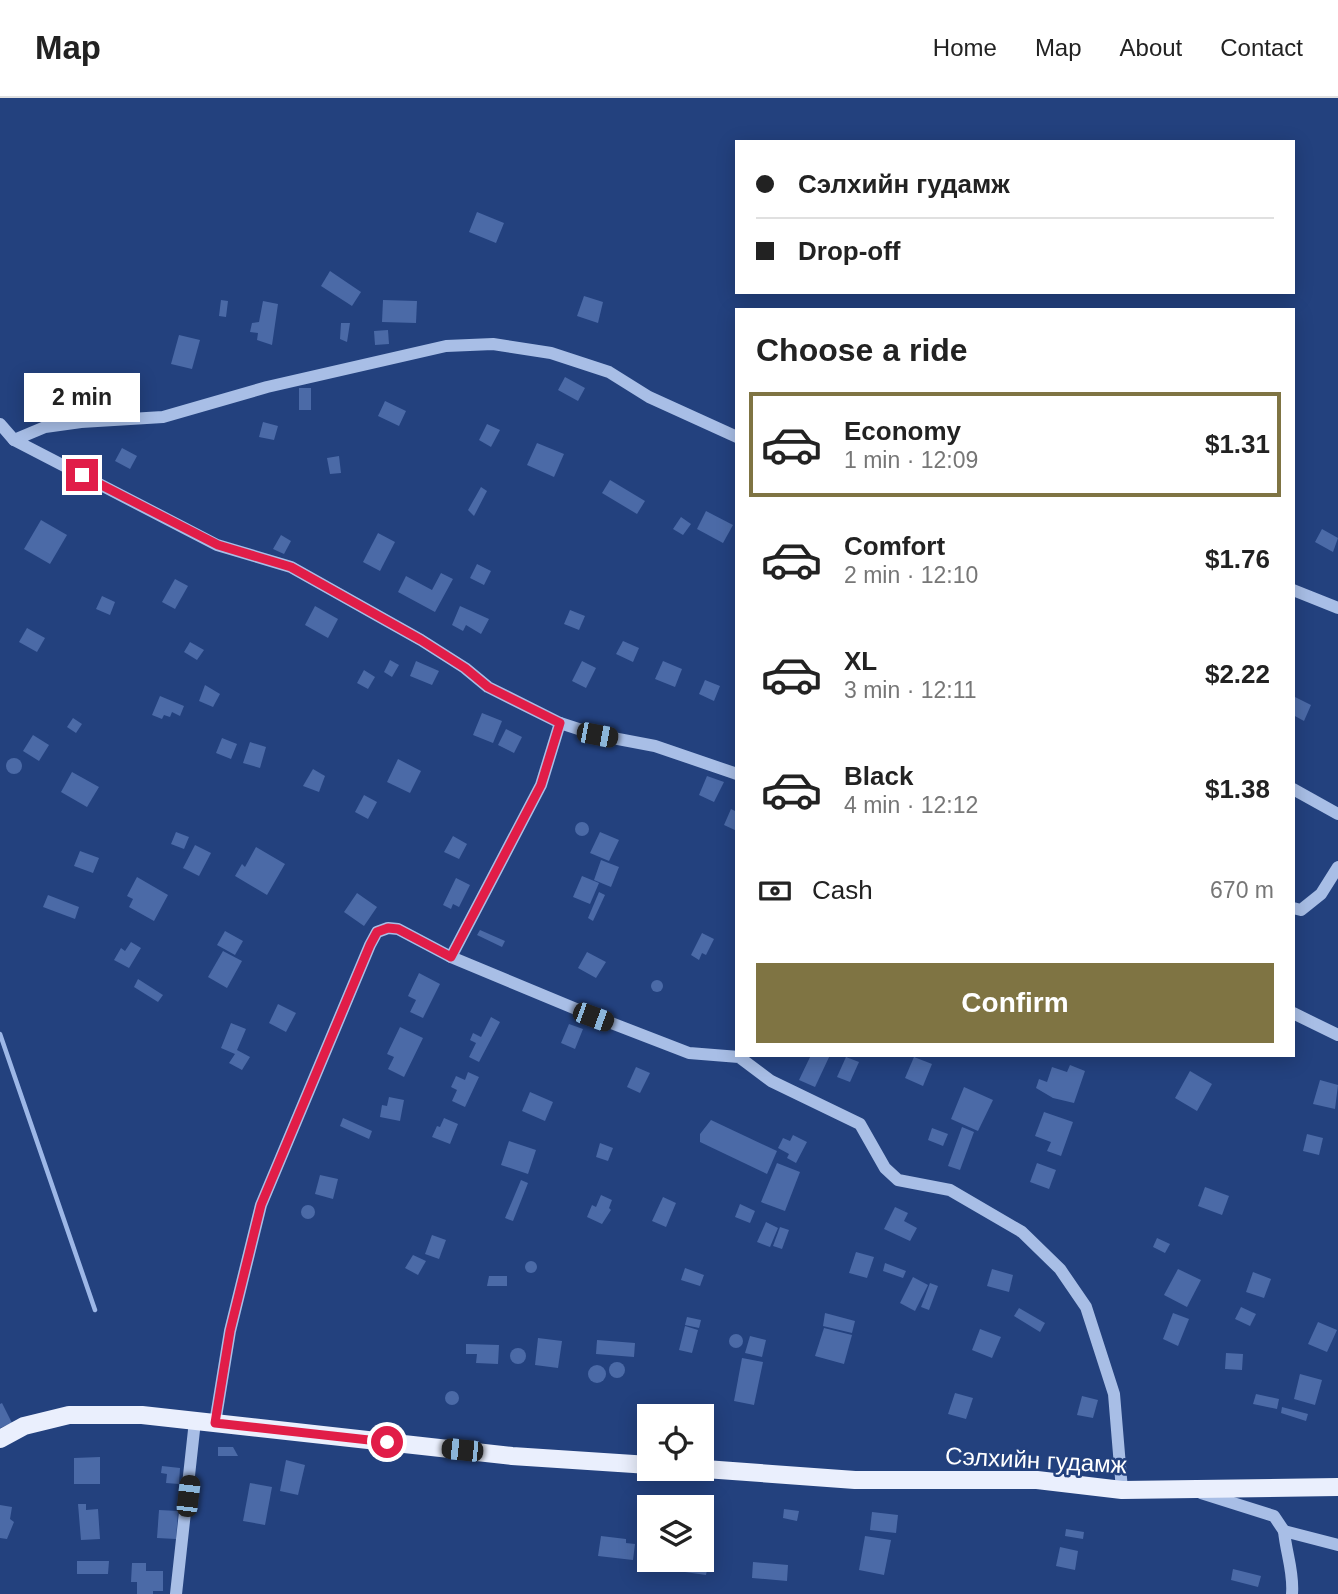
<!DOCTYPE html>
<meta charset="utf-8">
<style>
:root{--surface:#fff;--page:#f2f2f2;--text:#222;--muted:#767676;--line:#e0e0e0;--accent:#7f7443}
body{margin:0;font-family:Helvetica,sans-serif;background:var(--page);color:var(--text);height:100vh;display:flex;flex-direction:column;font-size:26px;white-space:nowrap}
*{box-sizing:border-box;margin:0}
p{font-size:23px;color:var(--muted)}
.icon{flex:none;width:38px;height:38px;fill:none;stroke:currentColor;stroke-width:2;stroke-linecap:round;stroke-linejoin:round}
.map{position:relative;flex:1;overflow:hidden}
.details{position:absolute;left:735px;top:210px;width:560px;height:749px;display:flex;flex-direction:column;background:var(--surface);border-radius:0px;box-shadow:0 4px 18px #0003}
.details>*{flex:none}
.guide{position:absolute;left:735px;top:42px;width:560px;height:154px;border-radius:0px;box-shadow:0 4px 18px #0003;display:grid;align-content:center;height:154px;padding:0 21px;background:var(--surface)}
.tools{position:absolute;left:637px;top:1306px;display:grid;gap:14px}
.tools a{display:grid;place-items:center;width:77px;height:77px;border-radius:0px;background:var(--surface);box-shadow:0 4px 18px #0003;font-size:35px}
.end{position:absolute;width:32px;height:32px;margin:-16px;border:9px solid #e11d48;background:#fff;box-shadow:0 0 0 4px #fff}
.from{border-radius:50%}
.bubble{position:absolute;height:49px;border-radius:0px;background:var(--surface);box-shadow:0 4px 18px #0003;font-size:23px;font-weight:700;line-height:49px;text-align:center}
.car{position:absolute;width:21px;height:42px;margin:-21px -10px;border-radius:9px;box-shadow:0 0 5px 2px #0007;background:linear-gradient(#222 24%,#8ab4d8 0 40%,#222 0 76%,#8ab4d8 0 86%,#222 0)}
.guide b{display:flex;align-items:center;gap:24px;height:66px;font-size:26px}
.guide b+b{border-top:2px solid var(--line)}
.guide i{width:18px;height:18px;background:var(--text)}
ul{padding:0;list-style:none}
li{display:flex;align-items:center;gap:21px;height:105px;margin:0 14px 10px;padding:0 7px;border:4px solid transparent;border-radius:0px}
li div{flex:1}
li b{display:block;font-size:26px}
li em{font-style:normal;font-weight:700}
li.on{border-color:var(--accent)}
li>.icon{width:63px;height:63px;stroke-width:1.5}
h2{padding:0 21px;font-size:32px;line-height:84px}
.pay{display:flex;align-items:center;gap:18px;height:77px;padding:0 21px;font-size:26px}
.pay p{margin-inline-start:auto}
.primary-button{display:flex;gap:14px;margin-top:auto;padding:14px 21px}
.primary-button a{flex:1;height:80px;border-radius:0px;background:var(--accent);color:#fff;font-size:28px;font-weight:700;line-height:80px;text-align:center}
header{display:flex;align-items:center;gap:42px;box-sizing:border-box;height:98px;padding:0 35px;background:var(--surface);border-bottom:2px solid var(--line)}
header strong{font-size:33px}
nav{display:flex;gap:38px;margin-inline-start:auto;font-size:24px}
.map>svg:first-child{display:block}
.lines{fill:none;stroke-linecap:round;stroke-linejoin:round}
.stream{stroke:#9db7e7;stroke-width:4.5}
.building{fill:#4b6aa7}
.minor{stroke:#a8bee6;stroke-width:12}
.major{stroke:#eaeffd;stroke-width:18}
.route{stroke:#e11d48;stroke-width:9}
.labels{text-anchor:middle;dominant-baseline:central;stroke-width:5;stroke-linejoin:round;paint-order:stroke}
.street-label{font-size:24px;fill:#fff;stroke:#23417e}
</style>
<header>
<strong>Map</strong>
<nav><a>Home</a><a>Map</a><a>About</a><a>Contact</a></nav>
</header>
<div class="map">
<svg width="1338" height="1496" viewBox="0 0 1338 1496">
<rect width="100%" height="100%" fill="#23417e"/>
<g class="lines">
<!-- stream -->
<polyline class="stream" points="0,936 95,1212"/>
</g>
<!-- building -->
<g class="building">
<polygon points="477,114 504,125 496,145 469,134"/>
<polygon points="330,173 361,194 352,208 321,188"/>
<polygon points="584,198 603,204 598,225 577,218"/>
<polygon points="221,202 228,203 226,219 219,218"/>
<polygon points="383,202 417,203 416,225 382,224"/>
<polygon points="263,203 278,206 272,247 257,242 258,235 250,234 252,225 259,224"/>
<polygon points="341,225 350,225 347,244 340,241"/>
<polygon points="388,232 389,246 375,247 374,233"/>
<polygon points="179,237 200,242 192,271 171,266"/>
<polygon points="565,279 585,290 578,303 558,292"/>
<rect x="299" y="290" width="12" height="22"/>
<polygon points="385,303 406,313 399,328 378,318"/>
<polygon points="263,324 278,328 274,342 259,339"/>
<polygon points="487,326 500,332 491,349 479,342"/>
<polygon points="537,345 564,356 554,379 527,367"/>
<polygon points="122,350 137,358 130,371 115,363"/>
<polygon points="339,358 341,375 330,376 327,360"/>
<polygon points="610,382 645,403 637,416 602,395"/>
<polygon points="481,389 487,393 474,418 468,412"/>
<polygon points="706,413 733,427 723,445 697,431"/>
<polygon points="681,419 691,426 683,437 673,431"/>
<polygon points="41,422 67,437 50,466 24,451"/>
<polygon points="1322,431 1338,440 1333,454 1315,444"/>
<polygon points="378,435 395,444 380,473 363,464"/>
<polygon points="281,437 291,443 284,456 273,451"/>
<polygon points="477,466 491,473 484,487 470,480"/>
<polygon points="441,475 453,481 435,514 398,494 406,478 432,492"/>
<polygon points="175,481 188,488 175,511 162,504"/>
<polygon points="102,498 115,504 110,517 96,511"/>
<polygon points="315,508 338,521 328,540 305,527"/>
<polygon points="460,508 489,521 481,536 466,527 463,533 452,527"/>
<polygon points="570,512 585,518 579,532 564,526"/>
<polygon points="27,530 45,540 37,554 19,544"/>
<polygon points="623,543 639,550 633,564 616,556"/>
<polygon points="190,544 204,552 197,562 184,554"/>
<polygon points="390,562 399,567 392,579 384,574"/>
<polygon points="416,563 439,573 432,587 410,578"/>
<polygon points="582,563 596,570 586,590 572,583"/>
<polygon points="663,563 682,571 675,589 655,581"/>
<polygon points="364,572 375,579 368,591 357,585"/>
<polygon points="705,582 720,588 714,603 699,596"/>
<polygon points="205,587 220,596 213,609 199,603"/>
<polygon points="160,598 184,608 180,618 172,614 170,619 164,617 162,621 152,617"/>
<polygon points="1295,599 1311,607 1304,623 1293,617"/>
<polygon points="482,615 502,623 493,645 473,637"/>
<polygon points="73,620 82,626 76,635 67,629"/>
<polygon points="506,631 522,639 514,655 498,647"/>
<polygon points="33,637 49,647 39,663 23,653"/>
<polygon points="222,640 237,646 231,661 216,655"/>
<polygon points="250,644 266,649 260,670 243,665"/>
<circle cx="14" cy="668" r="8"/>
<polygon points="398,661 421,673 410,695 387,684"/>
<polygon points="313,671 325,678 319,694 303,688"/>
<polygon points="72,674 99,689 87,709 61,694"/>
<polygon points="707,678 724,684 714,704 699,697"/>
<polygon points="364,697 377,704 368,721 355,714"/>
<polygon points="731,711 737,714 737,733 724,727"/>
<circle cx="582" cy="731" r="7"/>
<polygon points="176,734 189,739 184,751 171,746"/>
<polygon points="600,734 619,742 609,763 590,755"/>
<polygon points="453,738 467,746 459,761 444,754"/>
<polygon points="195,747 211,755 199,778 183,770"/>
<polygon points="256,749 285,766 267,797 235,778 242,766 245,769"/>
<polygon points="80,753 99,760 93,775 74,768"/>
<polygon points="601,762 619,769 611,789 594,782"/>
<polygon points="582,778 599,785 590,806 573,799"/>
<polygon points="137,779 168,797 154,823 129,809 133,801 127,798"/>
<polygon points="456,780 470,787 459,809 453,806 451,811 443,807"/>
<polygon points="599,794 605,797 593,823 588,820"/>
<polygon points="357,795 377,809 364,828 344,814"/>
<polygon points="48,797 79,809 75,821 43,809"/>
<polygon points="480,832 505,843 502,849 477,837"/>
<polygon points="225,833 243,843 235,857 217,847"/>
<polygon points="702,835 714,841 706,857 702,855 699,862 691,857"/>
<polygon points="131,844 141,850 129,870 114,862 121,850 125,853"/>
<polygon points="223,853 242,863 227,890 208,879"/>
<polygon points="587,854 606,864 596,880 578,870"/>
<polygon points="419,875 440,886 423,920 410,914 416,902 408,898"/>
<polygon points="138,881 163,897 158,904 134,889"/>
<circle cx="657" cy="888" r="6"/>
<polygon points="278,906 296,915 286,934 269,925"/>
<polygon points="491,919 500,924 479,964 469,959 476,945 470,942 473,935 481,939"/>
<polygon points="231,925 246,931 237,952 250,959 242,972 229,965 235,956 221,950"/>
<polygon points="569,926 583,931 575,951 561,945"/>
<polygon points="400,929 423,940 404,979 388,971 394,959 387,956"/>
<polygon points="811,957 830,957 815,989 799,982"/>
<polygon points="846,959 859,964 850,984 837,979"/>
<polygon points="914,959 932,966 923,988 905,980"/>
<polygon points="1070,967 1085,973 1074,1005 1053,1000 1036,990 1039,981 1047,984 1052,969 1067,974"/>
<polygon points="636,969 650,975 640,995 627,989"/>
<polygon points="1190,973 1212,986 1197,1013 1175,1000"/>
<polygon points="468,974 479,979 465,1009 452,1003 457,992 451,989 456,978 465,982"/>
<polygon points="1320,982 1338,987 1335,1011 1313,1006"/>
<polygon points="964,989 993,1002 978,1033 951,1021"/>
<polygon points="530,994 553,1004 545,1023 522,1013"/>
<polygon points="389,999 404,1002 400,1023 380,1019 382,1007 387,1008"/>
<polygon points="1044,1014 1073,1024 1061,1058 1047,1053 1051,1044 1035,1038"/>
<polygon points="343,1020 372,1033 369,1041 340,1028"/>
<polygon points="444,1020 458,1026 450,1046 432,1039 437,1028 440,1029"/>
<polygon points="711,1022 777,1053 767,1076 700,1044 700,1036"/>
<polygon points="962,1029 974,1034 960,1072 948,1068"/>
<polygon points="932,1030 948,1036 943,1048 928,1042"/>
<polygon points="1307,1036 1323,1040 1319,1057 1303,1053"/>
<polygon points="793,1037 807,1044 796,1065 787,1060 789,1056 778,1050 783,1040 790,1043"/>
<polygon points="509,1043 536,1052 528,1076 501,1067"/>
<polygon points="600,1045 613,1050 608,1063 596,1059"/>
<polygon points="777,1065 800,1074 785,1113 761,1104"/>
<polygon points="1037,1065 1056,1072 1049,1091 1030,1084"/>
<polygon points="320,1077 338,1081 333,1101 315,1096"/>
<polygon points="521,1082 528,1085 513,1123 505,1120"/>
<polygon points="1205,1089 1229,1098 1222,1117 1198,1108"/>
<polygon points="601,1097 612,1102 609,1110 611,1112 602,1126 587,1119 592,1107 596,1109"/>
<polygon points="663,1099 676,1105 666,1129 652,1123"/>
<polygon points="740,1106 755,1113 750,1125 735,1119"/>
<circle cx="308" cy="1114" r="7"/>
<polygon points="895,1109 908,1115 904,1123 917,1130 910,1143 884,1131"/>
<polygon points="766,1124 778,1130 770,1149 757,1144"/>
<polygon points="780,1129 789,1132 782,1151 773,1148"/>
<polygon points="432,1137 446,1142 439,1161 425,1156"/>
<polygon points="1157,1140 1170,1146 1165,1155 1153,1149"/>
<polygon points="856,1154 874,1159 867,1180 849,1175"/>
<polygon points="413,1157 426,1163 418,1177 405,1170"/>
<circle cx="531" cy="1169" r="6"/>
<polygon points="885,1165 906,1173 903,1180 883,1173"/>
<polygon points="685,1170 704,1177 700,1188 681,1182"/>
<polygon points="992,1171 1013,1177 1009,1194 987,1188"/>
<polygon points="1178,1171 1201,1182 1187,1209 1164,1197"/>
<polygon points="1253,1174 1271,1181 1264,1200 1246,1194"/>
<polygon points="489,1178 507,1178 507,1188 487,1188"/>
<polygon points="913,1179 928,1187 915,1213 900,1205"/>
<polygon points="930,1185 938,1188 929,1212 921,1209"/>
<polygon points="1241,1209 1256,1216 1250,1228 1235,1221"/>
<polygon points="1019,1210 1045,1225 1040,1234 1014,1218"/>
<polygon points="825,1215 855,1223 852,1235 823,1228"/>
<polygon points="1173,1215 1189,1221 1178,1248 1163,1241"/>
<polygon points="687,1219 701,1222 699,1230 685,1227"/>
<polygon points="1318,1224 1337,1232 1327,1254 1308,1246"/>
<polygon points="685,1228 698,1232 692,1255 679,1252"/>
<polygon points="824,1230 852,1237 844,1266 815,1258"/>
<polygon points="980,1231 1001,1239 992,1260 972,1252"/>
<circle cx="736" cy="1243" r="7"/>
<polygon points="750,1238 766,1242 762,1259 745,1255"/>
<polygon points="538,1240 562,1243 558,1270 535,1267"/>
<polygon points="597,1242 635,1245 634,1259 596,1256"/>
<polygon points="466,1246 499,1247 498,1266 476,1265 477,1256 466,1256"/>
<circle cx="518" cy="1258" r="8"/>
<polygon points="1226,1255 1243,1256 1242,1272 1225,1271"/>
<polygon points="742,1260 763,1264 754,1307 734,1303"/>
<circle cx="617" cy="1272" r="8"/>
<circle cx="597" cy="1276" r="9"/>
<polygon points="1300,1276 1322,1282 1315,1307 1294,1301"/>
<circle cx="452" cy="1300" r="7"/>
<polygon points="955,1295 973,1300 966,1321 948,1316"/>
<polygon points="1256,1296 1279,1301 1277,1311 1253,1306"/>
<polygon points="1082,1298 1098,1302 1093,1320 1077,1317"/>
<polygon points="2,1305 12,1325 0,1330 0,1306"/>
<polygon points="1282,1309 1308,1316 1306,1323 1281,1315"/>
<polygon points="218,1349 233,1349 238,1358 218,1358"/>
<polygon points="100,1359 100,1386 74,1386 74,1360"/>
<polygon points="286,1362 305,1367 298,1397 280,1393"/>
<polygon points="162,1368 180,1370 179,1386 166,1385 167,1376 161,1375"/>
<polygon points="250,1385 272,1389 265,1427 243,1423"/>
<polygon points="78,1406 86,1406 86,1412 98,1411 100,1441 81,1442"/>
<polygon points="0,1407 12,1409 10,1421 14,1424 7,1441 0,1440"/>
<polygon points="784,1411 799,1413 797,1423 783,1420"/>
<polygon points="159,1412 178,1413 176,1441 157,1440"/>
<polygon points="872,1414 898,1417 896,1435 870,1432"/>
<polygon points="1066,1431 1084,1434 1083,1441 1065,1438"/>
<polygon points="601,1438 626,1441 626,1445 635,1446 633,1462 598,1458"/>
<polygon points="865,1438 891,1442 884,1477 859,1472"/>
<polygon points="1060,1449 1078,1453 1075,1472 1056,1468"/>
<polygon points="77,1463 109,1463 108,1476 77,1476"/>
<polygon points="686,1464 702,1465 701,1471 707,1472 706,1477 685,1474"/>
<polygon points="753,1464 788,1467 787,1483 752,1480"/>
<polygon points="132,1465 146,1465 146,1473 163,1473 163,1493 153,1493 153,1496 137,1496 137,1484 131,1484"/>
<polygon points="1233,1471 1261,1478 1258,1489 1231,1482"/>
</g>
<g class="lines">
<!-- minor -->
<g class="minor">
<polyline points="0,326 14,342"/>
<polyline points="737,339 649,299 609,274 551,255 493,246 446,248 267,289 163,319 81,324 45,329 14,342 217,447 291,469 421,542 465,570 488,589 560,625 597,637 655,648 737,676"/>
<polyline points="1293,492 1338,510"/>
<polyline points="560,625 541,687 451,859 593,918 689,955 739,959 771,983 860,1026 885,1070 898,1082 950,1092 1022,1134 1060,1171 1086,1209 1114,1296 1122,1392"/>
<polyline points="1293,691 1338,716"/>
<polyline points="1293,810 1301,812 1321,796 1338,769"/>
<polyline points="1293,915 1338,937"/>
<polyline points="215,1325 230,1233 261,1107 370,847 377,834 388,830 398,831 451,859"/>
<polyline points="1201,1395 1274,1418 1284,1433"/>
<polyline points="176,1496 195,1323"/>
<path d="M1292,1496C1294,1474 1286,1455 1284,1433L1338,1447"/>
</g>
<!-- major -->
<g class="major">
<polyline points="0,1341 24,1328 69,1317 142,1317 512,1358 649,1367"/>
<polyline points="691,1370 855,1382 1037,1382 1122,1392 1338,1389"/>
</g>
</g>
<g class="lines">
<!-- route -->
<polyline class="route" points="82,377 218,447 291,469 421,542 465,570 488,589 560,625 541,687 451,859 398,831 388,830 377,834 370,847 261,1107 230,1233 215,1325 387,1344"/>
</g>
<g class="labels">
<!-- street labels -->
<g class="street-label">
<text transform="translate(1036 1362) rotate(3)">Сэлхийн гудамж</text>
</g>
</g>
</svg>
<div class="tools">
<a><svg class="icon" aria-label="locate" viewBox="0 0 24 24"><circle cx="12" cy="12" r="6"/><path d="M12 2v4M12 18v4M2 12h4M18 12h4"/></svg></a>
<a><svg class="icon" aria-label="layers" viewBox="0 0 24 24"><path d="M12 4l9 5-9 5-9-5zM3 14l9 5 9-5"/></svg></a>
</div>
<i class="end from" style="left:387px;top:1344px"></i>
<i class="end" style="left:82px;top:377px"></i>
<div class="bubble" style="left:24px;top:275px;width:116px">2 min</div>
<i class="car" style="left:597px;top:637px;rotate:101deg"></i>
<i class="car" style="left:593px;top:919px;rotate:110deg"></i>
<i class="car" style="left:462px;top:1352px;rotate:276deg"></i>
<i class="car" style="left:188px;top:1398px;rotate:7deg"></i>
<div class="guide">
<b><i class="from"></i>Сэлхийн гудамж</b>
<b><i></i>Drop-off</b>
</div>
<section class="details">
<h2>Choose a ride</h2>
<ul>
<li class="on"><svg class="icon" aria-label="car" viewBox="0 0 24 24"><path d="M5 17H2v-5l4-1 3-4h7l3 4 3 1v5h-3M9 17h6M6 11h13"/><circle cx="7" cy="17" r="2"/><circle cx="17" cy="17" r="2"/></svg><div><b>Economy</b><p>1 min · 12:09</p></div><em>$1.31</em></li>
<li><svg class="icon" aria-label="car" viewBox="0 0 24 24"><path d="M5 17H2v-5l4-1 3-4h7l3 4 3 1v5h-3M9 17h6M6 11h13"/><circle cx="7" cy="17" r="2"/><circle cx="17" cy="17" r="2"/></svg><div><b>Comfort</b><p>2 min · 12:10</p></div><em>$1.76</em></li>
<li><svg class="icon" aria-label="car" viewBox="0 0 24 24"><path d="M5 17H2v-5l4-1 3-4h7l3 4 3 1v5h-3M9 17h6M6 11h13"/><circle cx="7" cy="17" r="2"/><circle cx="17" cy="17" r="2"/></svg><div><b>XL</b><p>3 min · 12:11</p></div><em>$2.22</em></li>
<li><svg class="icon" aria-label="car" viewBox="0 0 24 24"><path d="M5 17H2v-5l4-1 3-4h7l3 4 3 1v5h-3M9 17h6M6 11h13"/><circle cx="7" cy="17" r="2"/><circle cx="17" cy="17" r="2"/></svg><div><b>Black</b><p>4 min · 12:12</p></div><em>$1.38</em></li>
</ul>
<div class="pay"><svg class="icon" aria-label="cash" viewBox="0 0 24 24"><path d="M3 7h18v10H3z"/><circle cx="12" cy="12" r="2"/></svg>Cash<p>670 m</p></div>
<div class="primary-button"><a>Confirm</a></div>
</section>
</div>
